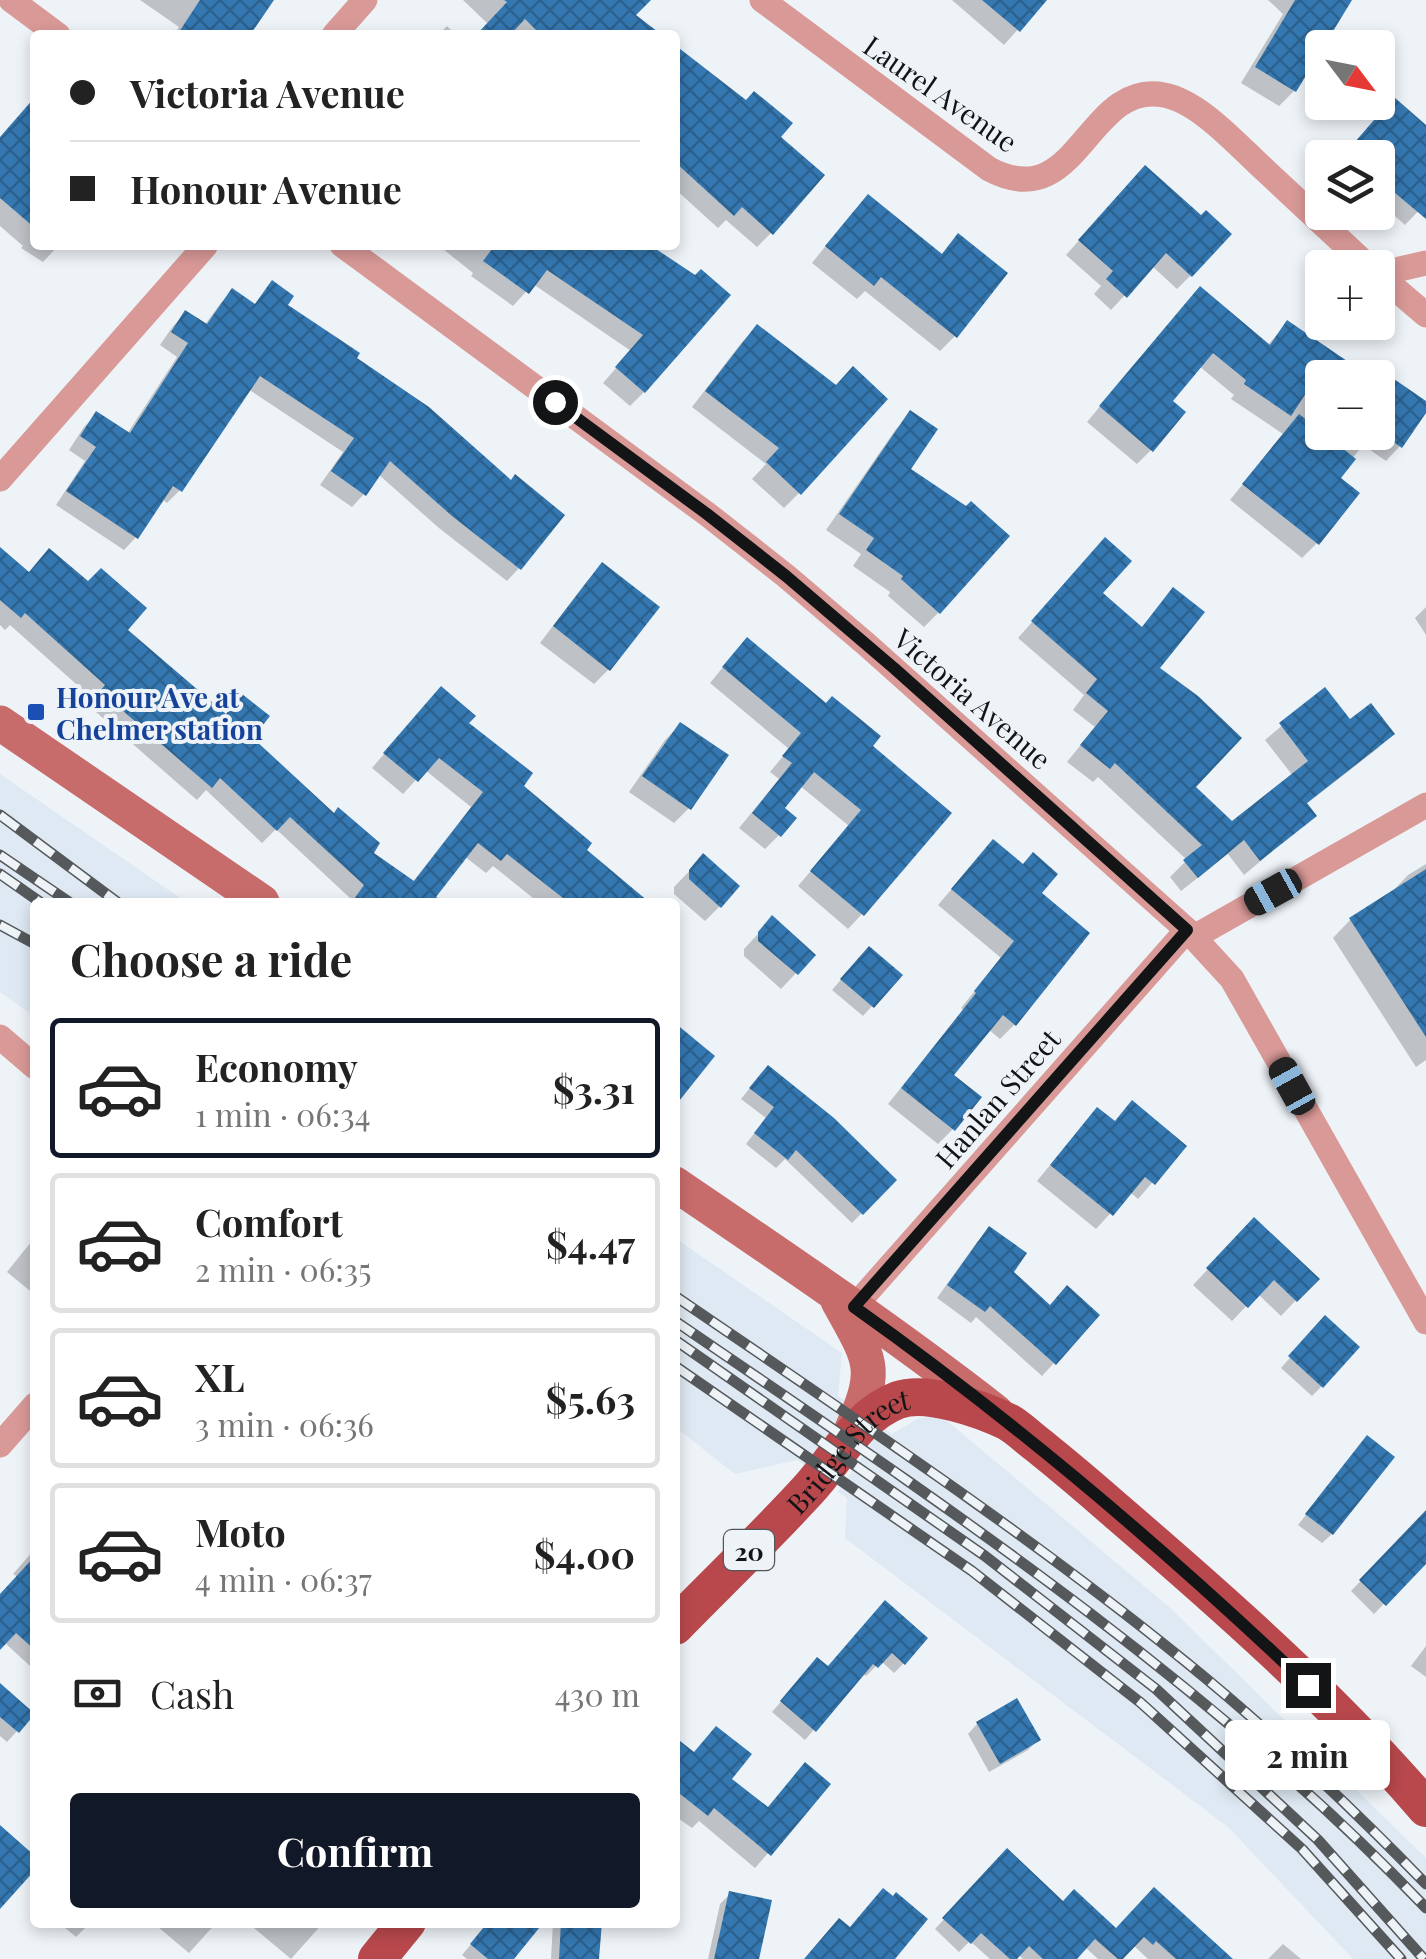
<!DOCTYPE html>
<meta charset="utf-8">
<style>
:root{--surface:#fff;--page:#f2f2f2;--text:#222;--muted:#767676;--line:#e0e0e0;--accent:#111827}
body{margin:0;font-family:"Playfair Display",serif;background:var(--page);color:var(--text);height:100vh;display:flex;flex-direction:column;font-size:38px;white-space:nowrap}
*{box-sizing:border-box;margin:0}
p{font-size:32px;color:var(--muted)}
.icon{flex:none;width:55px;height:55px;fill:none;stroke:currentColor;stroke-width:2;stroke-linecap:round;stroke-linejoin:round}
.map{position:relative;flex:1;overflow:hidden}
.details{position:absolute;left:30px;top:898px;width:650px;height:1030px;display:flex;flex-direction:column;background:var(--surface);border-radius:10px;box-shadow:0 5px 15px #0003}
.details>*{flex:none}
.guide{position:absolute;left:30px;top:30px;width:650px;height:220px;border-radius:10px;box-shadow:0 5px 15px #0003;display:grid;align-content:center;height:220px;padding:0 40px;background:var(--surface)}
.needle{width:65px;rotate:122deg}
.fabs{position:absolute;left:1305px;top:30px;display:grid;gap:20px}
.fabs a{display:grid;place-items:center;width:90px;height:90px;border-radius:10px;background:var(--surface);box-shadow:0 5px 15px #0003;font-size:50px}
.end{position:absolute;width:45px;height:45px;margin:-22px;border:12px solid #121415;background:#fff;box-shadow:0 0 0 5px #fff}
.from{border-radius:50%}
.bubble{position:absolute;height:70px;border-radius:10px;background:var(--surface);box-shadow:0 5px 15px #0003;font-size:32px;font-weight:700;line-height:70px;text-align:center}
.car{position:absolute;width:30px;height:60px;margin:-30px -15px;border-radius:12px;box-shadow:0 0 8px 2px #0007;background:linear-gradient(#222 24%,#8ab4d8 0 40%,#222 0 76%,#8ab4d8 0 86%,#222 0)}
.guide b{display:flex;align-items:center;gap:35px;height:95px;font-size:38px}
.guide b+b{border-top:2px solid var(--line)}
.guide i{width:25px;height:25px;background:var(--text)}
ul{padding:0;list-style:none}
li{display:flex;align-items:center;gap:30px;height:140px;margin:0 20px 15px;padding:0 20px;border:5px solid var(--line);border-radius:10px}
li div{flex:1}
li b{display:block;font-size:38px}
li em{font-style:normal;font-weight:700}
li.selected{border-color:var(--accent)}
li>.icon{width:90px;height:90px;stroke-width:1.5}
h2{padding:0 40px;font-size:45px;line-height:120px}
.pay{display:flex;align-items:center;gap:25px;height:110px;padding:0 40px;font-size:38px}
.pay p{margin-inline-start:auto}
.cta{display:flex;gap:20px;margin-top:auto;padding:20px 40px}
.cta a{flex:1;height:115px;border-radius:10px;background:var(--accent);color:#fff;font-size:40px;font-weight:700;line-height:115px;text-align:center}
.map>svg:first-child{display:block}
.built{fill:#dee9f3}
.shadow{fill:#0003;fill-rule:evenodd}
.building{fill:url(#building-cross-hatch)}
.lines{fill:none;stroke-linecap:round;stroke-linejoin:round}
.street{stroke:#d99997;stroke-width:25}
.secondary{stroke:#c86c6b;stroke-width:35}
.primary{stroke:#b8484c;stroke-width:38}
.rail-casing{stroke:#56595b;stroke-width:11}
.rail{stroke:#eef3f8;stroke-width:8;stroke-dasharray:22;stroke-linecap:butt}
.route{stroke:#121415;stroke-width:12}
.transit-dot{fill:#1a4fb4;stroke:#eef3f8;stroke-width:4}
.labels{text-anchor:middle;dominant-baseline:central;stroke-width:8;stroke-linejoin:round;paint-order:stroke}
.shield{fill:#eef3f8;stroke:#545759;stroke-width:2.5}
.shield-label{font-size:25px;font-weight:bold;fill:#121415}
.street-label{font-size:28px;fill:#121415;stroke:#eef3f8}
.transit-label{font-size:28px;font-weight:bold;fill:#164399;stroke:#eef3f8;text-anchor:start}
</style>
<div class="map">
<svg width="1426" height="1959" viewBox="0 0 1426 1959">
<defs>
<pattern id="building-cross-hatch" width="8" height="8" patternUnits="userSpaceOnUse" patternTransform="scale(2.5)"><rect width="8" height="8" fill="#3578b1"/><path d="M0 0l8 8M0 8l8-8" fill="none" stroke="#2b618f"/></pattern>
</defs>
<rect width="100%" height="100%" fill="#eef3f8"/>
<!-- built -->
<g class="built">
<polygon points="0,774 186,902 35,902 35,1017 0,992"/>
<polygon points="675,1238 842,1353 838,1396 849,1403 806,1466 797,1460 735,1474 675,1427"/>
<polygon points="940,1415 1168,1606 1426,1858 1426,1959 1353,1959 1228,1827 845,1538 847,1498 838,1492 882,1427 892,1434 917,1419"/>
</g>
<!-- shadow -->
<g class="shadow">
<polygon points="140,0 260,0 247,35 174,35 179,27"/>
<polygon points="463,0 648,0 633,15 658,35 513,35 509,32 507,35 478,35 488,24"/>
<polygon points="952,0 1044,0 1004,45"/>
<polygon points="1268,0 1349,0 1294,91 1279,106 1241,83 1283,14"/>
<polygon points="447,26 456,35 438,35"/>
<polygon points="675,48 778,137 771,233 757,247 726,220 718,228 675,189"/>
<polygon points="35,113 35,245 59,245 43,262 21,248 23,246 0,226 0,138"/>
<polygon points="1381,113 1426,128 1426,203 1405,225 1378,201 1383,193 1378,188 1378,158 1343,157"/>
<polygon points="1131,182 1191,275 1177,289 1152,266 1111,310 1094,294 1101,286 1066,255"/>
<polygon points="853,212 940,256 958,236 955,336 940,351 865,291 857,299 812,263"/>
<polygon points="438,245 645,245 644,392 630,406 603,383 631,351 533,284 513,306 471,276 473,273"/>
<polygon points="272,283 285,305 354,359 519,568 507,581 439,528 378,474 364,494 352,507 320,485 343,452 248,389 180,490 167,503 162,499 136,537 124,550 56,505 85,461 69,450 84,427 97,414 127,434 177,357 160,345 173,326 186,313 204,326 220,304 232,291 253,306"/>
<path d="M1186,303L1267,346L1287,323L1364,375L1371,367L1426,404V409L1400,446L1386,461L1363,445L1337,478L1356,494L1317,543L1302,558L1230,500L1283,434L1231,399L1234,395L1199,366L1169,401L1151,450L1137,464L1087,422ZM1322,378H1378V432H1322Z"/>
<polygon points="757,327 836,388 799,493 784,508 752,479 766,464 692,407 742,342"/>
<polygon points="911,414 908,470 939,612 924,627 888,596 890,592 853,566 861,554 826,530 896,429"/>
<polygon points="0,551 28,574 125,630 249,738 370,853 412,883 471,807 425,770 403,794 372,768 428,703 465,724 520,786 583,850 642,900 640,902 538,902 493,866 486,873 464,856 428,902 351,902 352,900 276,829 262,843 206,790 197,800 89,706 94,700 10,625 5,630 0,625"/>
<polygon points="1090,556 1099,594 1140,629 1173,591 1157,669 1192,787 1232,825 1293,776 1265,740 1324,690 1350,723 1392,734 1377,749 1305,805 1314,816 1244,875 1228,854 1181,891 1170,877 1187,860 1098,777 1093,782 1067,762 1095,727 1073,710 1084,695 1018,638"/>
<polygon points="602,566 609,669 594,684 540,643 587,581"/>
<polygon points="1426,607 1426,635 1415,618"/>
<polygon points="733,655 825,706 870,746 862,914 848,929 798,886 849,826 799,785 781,808 779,835 765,849 739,828 779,779 770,772 789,749 710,683"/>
<polygon points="680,725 689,808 674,823 629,792 665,740"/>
<polygon points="703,857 720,906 705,921 674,894 674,887"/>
<polygon points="979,857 1038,894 1015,1024 1000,1039 988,1029 951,1076 953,1129 938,1144 888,1104 963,1010 961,1008 1001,958 938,905"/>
<polygon points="1426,864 1426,1060 1416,1067 1333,938 1351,919 1390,894 1408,875"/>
<polygon points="772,919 813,955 781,989 744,956 744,949"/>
<polygon points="859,959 872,1006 863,1016 832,990"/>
<polygon points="758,1078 894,1180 852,1223 785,1159 776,1168 746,1144 766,1118 741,1099"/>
<polygon points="1113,1123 1184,1146 1138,1199 1130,1192 1096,1229 1037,1181 1083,1125"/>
<polygon points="990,1229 1054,1363 1042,1376 976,1317 971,1323 937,1298 977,1242"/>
<polygon points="1239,1236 1316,1279 1281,1316 1258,1294 1232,1321 1193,1285"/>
<polygon points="35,1237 35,1295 7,1272"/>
<polygon points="1316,1328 1322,1386 1312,1396 1281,1368"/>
<polygon points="1358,1448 1332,1534 1322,1543 1298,1525"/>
<polygon points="1417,1522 1426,1531 1426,1560 1374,1614 1351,1591"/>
<polygon points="35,1549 35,1661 30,1666 4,1642 0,1646 0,1597 18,1577 13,1574"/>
<polygon points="875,1613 904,1663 894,1673 881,1661 866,1676 862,1673 805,1740 772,1712 808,1670 828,1669"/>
<polygon points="1426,1646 1426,1677 1411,1666"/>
<polygon points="0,1687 17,1731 7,1742 0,1736"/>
<polygon points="977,1724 1038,1740 1028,1750 989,1772 968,1734"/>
<polygon points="675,1740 766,1809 828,1785 755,1868 699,1821 692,1828 675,1816"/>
<polygon points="1007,1851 1063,1904 1116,1931 1154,1890 1229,1959 1148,1959 1133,1945 1120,1959 1098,1959 1085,1947 1074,1959 1023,1959 1018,1954 1013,1959 990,1959 970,1941 959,1952 935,1929"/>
<polygon points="730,1894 757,1959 708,1959 720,1904"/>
<polygon points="58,1922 91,1922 76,1937"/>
<polygon points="152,1922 217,1922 189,1953"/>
<polygon points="247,1922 324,1922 291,1959"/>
<polygon points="490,1922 511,1959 467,1959 462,1955"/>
<polygon points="553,1922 599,1922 597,1959 551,1959"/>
<polygon points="1283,1944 1301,1959 1268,1959"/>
</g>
<!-- building -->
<g class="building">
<polygon points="200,0 274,0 250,35 177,35"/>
<polygon points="504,0 651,0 636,15 662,35 541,35 525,19 510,35 476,35 507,2"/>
<polygon points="982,0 1047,0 1020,32"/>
<polygon points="1295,0 1352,0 1296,92 1255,67"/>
<polygon points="675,45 746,100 754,91 793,123 781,137 825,175 773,235 742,207 734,216 675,162"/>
<polygon points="35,97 35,228 0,198 0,137"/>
<polygon points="1394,97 1426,125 1426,219 1388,187 1395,179 1378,164 1378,158 1370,158 1354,143"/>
<polygon points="1145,165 1201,215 1206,210 1232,234 1192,277 1166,253 1127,298 1106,279 1113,271 1078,240"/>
<polygon points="868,194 942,254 958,233 1008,273 957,338 881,277 874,286 825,246"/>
<polygon points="495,245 650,245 695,275 701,269 731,295 645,393 615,367 643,335 547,270 529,294 483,261"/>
<polygon points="272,280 294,296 288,305 360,353 357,358 429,407 511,480 515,474 565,515 521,570 452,516 390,461 366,496 331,471 354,438 260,376 182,492 173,486 138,539 66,491 96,447 80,436 96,411 130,433 188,343 171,332 185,310 207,324 232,288 255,304"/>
<polygon points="1200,286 1270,345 1287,320 1372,378 1316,378 1291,416 1244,384 1246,380 1213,353 1173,401 1186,412 1153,452 1099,406"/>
<polygon points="757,324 836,385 853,366 888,399 801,495 766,462 779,448 705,391"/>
<polygon points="1378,368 1426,401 1426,413 1402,448 1378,431"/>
<polygon points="910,410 938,429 911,469 966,506 971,501 1010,536 940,614 901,579 903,576 866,550 874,538 839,514"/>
<polygon points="1299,414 1356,459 1341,478 1360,493 1319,545 1242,484"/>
<polygon points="1105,537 1132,561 1103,593 1142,627 1173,587 1205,612 1160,668 1198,696 1242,738 1196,787 1232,821 1308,761 1279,723 1325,687 1350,719 1371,703 1395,734 1307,803 1317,816 1260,861 1244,840 1198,878 1183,860 1202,845 1115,763 1110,769 1080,745 1108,711 1086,693 1097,679 1031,621"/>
<polygon points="0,547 29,572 49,548 88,581 101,568 147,608 128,630 226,714 242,694 270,716 253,738 334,813 338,807 380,843 374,853 414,881 483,792 439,758 418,782 383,753 441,686 476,716 469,723 533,773 524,786 592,843 587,850 649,902 568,902 507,854 501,861 478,843 436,897 444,902 352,902 364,885 290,817 277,831 220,778 212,788 100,691 105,685 25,613 21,618 0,600"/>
<polygon points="602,562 660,607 610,671 553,626"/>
<polygon points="747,637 826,703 832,696 881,736 873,746 952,813 864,916 810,871 861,810 814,772 785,808 797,818 781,837 752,813 792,763 782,756 801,733 722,667"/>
<polygon points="680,722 729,755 691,810 642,776"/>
<polygon points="993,839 1023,864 1033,852 1058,874 1042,893 1090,933 1016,1026 1003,1015 954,1075 982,1097 955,1131 901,1088 976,993 974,991 1014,941 951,889"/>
<polygon points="703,853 740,886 721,908 689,879 689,870"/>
<polygon points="1426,869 1426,1037 1349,918"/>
<polygon points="772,915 816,955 798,975 758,941 758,932"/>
<polygon points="869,946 903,975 874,1008 840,979"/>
<polygon points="675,1023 715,1056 675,1106"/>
<polygon points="768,1065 834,1118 897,1180 863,1215 796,1150 788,1160 754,1133 774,1107 749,1088"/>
<polygon points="1132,1100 1187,1146 1155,1185 1145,1177 1113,1216 1050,1165 1097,1107 1115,1121"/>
<polygon points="1254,1217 1320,1279 1297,1302 1274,1280 1248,1308 1206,1268"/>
<polygon points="989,1226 1027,1253 1014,1272 1050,1305 1067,1285 1100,1315 1056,1365 990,1306 985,1312 947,1285"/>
<polygon points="1325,1315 1360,1347 1323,1388 1288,1356"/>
<polygon points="1367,1435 1395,1457 1333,1535 1305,1514"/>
<polygon points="1426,1510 1426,1564 1386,1606 1359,1580"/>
<polygon points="35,1556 35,1650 16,1633 0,1650 0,1594"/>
<polygon points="885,1600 928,1638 905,1665 892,1653 878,1668 873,1664 816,1732 780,1701 817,1657 828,1666"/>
<polygon points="0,1683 35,1714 19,1733 0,1717"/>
<polygon points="1017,1698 1041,1740 1000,1764 976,1722"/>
<polygon points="716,1726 752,1754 732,1779 768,1807 805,1762 831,1784 771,1856 714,1808 708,1816 675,1790 675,1737 694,1752"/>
<polygon points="0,1825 35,1856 35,1870 0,1909"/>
<polygon points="1007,1848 1063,1901 1074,1889 1116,1928 1154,1887 1233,1959 1176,1959 1156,1941 1153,1945 1144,1937 1123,1959 1118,1959 1095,1939 1077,1959 1043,1959 1029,1946 1017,1959 1010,1959 981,1933 971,1944 942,1918"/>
<polygon points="883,1888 893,1896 896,1892 928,1919 895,1959 804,1959 839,1918 850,1927"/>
<polygon points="729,1891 772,1900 759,1959 714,1959"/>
<polygon points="488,1922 544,1922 514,1959 488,1959 470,1944"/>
<polygon points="561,1922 602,1922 599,1959 559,1959"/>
</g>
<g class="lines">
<!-- street -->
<g class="street">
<polyline points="11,0 58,35"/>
<path d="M762,0L989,169C1079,217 1086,80 1164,95C1201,102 1240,148 1268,173C1302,205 1336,236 1370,268"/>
<polyline points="334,35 365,0"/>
<polyline points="342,245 707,514 786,576 866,644 1187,930 1232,979 1426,1322"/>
<polyline points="1378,274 1426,315"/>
<polyline points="1378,274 1426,263"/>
<polyline points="0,479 206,245"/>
<polyline points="1194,937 1426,805"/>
<polyline points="0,1037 35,1067"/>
<polyline points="854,1307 1187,930"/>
<polyline points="0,1445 35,1405"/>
</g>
<!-- secondary -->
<g class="secondary">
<polyline points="0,723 262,902"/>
<path d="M675,1184C784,1258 892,1331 996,1412"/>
<path d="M838,1301C873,1364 879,1368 849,1436"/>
</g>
<!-- primary -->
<g class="primary">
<path id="s1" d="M675,1626C719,1581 765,1537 808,1490C837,1459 856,1416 898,1400C927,1390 981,1409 1008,1422C1019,1428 1028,1438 1038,1445C1064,1466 1089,1487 1114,1509C1221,1601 1334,1700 1426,1808"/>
<polyline points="377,1959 407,1922"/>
</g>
<defs>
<g id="rail">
<polyline points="0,815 117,902"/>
<polyline points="0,855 69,902"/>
<polyline points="0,874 40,902"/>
<polyline points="0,925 35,944"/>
<path d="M675,1296C846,1413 1020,1528 1181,1658C1268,1728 1348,1804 1426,1884"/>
<path d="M675,1321C937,1500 1206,1678 1426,1908"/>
<polyline points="675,1340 985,1556 1156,1689 1318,1840 1424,1959"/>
<polyline points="675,1366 972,1571 1141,1703 1302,1849 1401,1959"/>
</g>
</defs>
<!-- rail casing -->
<use href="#rail" class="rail-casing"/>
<!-- rail -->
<use href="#rail" class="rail"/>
</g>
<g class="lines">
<!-- route -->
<path class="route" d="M555,402L707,514L786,576L895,669L1187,930L854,1307C1015,1421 1165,1549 1308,1685"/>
</g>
<!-- markers -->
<rect class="transit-dot" x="26" y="702" width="20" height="20" rx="5"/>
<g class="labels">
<!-- shield labels -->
<rect class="shield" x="724" y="1530" width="50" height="40" rx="8"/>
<g class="shield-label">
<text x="749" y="1550">20</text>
</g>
<!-- street labels -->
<g class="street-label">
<text transform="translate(941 93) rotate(35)">Laurel Avenue</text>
<text transform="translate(973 698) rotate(41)">Victoria Avenue</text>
<text transform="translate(997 1098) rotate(-49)">Hanlan Street</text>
<text stroke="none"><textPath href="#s1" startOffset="248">Bridge Street</textPath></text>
</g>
<!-- transit labels -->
<g class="transit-label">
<text x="56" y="696">Honour Ave at<tspan x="56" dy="32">Chelmer station</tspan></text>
</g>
</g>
</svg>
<div class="fabs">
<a><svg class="needle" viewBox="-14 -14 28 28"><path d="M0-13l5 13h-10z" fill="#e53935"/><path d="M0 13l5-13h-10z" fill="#767676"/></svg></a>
<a><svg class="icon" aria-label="layers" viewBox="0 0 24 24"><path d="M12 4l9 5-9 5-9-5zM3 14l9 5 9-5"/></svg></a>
<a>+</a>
<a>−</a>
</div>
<i class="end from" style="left:555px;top:402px"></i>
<i class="end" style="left:1308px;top:1685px"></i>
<div class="bubble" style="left:1225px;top:1720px;width:165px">2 min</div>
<i class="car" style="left:1273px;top:892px;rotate:241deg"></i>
<i class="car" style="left:1292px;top:1086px;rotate:331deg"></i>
<div class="guide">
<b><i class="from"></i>Victoria Avenue</b>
<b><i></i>Honour Avenue</b>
</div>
<section class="details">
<h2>Choose a ride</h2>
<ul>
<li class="selected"><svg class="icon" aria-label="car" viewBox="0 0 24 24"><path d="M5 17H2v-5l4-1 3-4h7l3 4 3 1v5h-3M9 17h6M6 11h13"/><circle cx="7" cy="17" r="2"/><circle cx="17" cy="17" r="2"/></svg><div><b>Economy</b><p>1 min · 06:34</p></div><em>$3.31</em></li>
<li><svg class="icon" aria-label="car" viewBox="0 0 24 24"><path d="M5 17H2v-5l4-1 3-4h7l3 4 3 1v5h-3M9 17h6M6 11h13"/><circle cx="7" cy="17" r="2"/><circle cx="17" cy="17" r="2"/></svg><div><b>Comfort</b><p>2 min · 06:35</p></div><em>$4.47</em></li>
<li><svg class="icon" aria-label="car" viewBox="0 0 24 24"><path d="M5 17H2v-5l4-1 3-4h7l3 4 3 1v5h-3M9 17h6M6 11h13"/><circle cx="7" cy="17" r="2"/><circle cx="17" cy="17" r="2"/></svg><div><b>XL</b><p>3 min · 06:36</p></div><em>$5.63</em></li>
<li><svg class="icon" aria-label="car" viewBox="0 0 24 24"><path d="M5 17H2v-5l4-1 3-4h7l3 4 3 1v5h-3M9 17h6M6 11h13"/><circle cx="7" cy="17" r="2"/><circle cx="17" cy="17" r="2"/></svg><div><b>Moto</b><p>4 min · 06:37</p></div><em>$4.00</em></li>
</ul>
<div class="pay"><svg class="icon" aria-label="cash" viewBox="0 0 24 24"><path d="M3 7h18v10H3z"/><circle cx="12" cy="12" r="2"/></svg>Cash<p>430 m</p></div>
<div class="cta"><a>Confirm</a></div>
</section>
</div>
